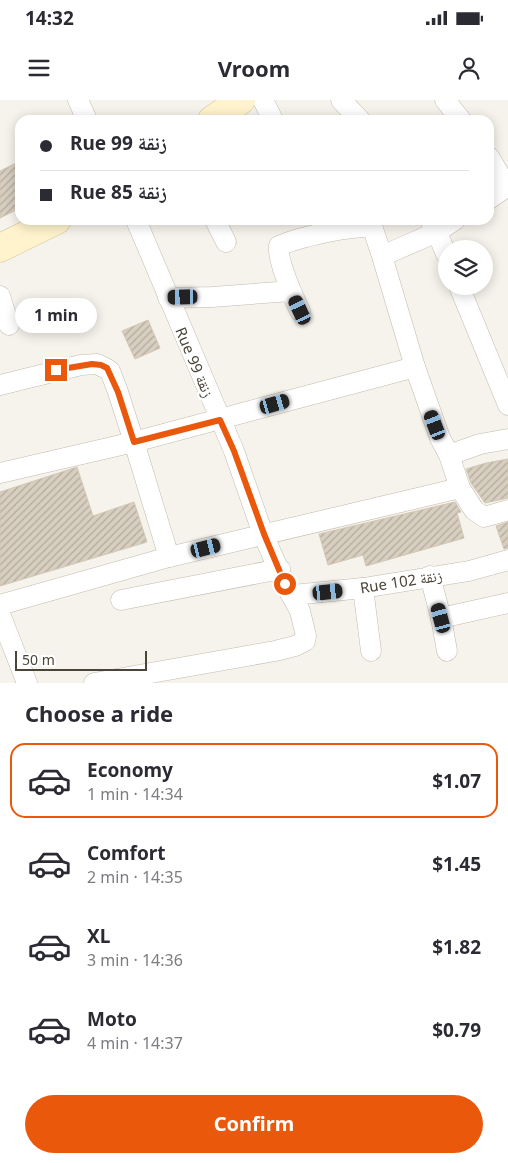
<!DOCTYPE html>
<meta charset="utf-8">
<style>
:root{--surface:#fff;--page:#f7f7f7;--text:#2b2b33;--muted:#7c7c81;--line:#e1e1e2;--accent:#ea580c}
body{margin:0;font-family:"Noto Sans","Noto Naskh Arabic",sans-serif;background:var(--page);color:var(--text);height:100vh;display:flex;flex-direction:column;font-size:19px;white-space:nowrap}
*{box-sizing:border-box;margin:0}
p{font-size:16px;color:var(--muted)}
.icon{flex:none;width:28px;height:28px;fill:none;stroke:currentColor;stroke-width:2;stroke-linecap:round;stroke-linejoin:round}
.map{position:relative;height:583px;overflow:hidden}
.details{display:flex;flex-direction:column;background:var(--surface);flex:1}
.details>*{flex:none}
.guide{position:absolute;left:15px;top:15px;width:479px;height:110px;border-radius:15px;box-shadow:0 2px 12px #0003;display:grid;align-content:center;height:110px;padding:0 25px;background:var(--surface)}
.fabs{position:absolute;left:438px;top:140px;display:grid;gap:10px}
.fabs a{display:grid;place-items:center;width:55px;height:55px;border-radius:50%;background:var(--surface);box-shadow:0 2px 12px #0003;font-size:25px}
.scale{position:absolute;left:15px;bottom:12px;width:132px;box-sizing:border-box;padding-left:5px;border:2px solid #4b4439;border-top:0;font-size:14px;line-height:18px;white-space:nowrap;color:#4b4439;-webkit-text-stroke:4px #fff;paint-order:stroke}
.end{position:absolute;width:22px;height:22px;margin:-11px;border:6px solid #ea580c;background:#fff;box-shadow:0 0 0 2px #fff}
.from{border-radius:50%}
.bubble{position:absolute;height:35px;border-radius:18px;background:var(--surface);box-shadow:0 2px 12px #0003;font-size:16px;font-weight:700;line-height:35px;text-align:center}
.car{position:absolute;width:15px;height:30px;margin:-15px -8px;border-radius:6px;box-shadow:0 0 4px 1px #0007;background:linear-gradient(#222 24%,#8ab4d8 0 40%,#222 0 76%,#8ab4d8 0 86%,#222 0)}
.guide b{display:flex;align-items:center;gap:18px;height:48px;font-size:19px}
.guide b+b{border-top:1px solid var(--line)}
.guide i{width:12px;height:12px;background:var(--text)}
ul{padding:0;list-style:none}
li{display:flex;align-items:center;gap:15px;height:75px;margin:0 10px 8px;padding:0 15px;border:2px solid transparent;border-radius:15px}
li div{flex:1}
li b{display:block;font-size:19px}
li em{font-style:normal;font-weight:700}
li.selected{border-color:var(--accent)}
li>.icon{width:45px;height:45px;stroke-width:1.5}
h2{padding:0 25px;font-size:22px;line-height:60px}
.cta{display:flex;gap:10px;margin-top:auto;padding:10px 25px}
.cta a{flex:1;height:58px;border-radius:30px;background:var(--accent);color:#fff;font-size:20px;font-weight:700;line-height:58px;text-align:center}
.status{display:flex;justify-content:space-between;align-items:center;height:35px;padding:0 25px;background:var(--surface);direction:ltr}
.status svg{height:14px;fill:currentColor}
header{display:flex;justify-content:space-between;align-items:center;height:65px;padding:0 25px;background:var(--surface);font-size:22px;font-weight:700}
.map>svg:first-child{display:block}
.building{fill:url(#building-hatch);stroke:#d3c7b4}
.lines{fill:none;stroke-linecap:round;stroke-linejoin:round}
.street-casing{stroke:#c2bbae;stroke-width:21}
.secondary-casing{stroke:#d6c79b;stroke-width:29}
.street{stroke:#fff;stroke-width:20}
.secondary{stroke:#fff3cd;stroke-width:28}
.route{stroke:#ea580c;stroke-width:6}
.labels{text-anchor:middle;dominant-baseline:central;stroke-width:5;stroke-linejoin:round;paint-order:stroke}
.street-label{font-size:15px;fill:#4b4439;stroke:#fff}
</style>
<div class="status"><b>14:32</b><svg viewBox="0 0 49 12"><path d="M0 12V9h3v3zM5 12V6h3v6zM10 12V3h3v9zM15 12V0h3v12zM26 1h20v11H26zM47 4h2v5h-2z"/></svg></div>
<header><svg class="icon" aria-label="menu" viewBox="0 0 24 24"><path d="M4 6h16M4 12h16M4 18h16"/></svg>Vroom<svg class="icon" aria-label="person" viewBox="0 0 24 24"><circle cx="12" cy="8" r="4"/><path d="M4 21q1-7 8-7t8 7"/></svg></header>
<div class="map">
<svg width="508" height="583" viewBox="0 0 508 583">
<defs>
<pattern id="building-hatch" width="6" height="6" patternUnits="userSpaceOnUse" patternTransform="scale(1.25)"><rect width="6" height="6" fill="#d8cfc1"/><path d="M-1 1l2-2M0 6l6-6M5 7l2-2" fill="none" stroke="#b1aa9e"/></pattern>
</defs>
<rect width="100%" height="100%" fill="#f6f3ec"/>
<!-- building -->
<g class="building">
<polygon points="20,61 20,108 0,118 0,71"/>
<polygon points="148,220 160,248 135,259 122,231"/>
<polygon points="508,359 508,398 485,403 471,383 466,369 486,363"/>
<polygon points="77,367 93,416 134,402 147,442 0,486 0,392"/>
<polygon points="455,402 461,412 457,413 464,438 366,466 363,455 328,465 319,434"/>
<polygon points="508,422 508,448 504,449 496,426"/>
</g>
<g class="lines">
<defs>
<g id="street">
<polyline points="78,0 87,20"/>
<polyline points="263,0 273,20"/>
<polyline points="341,0 360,20"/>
<polyline points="445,0 461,20"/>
<polyline points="489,57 507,87"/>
<polyline points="489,99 508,86"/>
<polyline points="215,120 226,142"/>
<polyline points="431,122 437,132 446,154"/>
<polyline points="382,156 437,132 455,120"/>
<polyline points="459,186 508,305"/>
<polyline points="0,196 9,225"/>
<polyline points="168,198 212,197 291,191"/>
<path d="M300,211C293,196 277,161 279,146C294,139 359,122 373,129L382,156L415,267L440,338L449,355L460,388L474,410L484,417L508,410"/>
<polyline points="0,285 81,265 97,264 107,269 110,271 118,292 134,342 169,457"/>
<polyline points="449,355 480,344 508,339"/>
<polyline points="0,373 134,342 415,267"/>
<polyline points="430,476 441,518 447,551"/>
<polyline points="363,488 371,551"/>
<polyline points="293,495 363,488 469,471 508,460"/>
<polyline points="121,500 280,469"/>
<polyline points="0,505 169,457 460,388"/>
<polyline points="0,514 27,583"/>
<polyline points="441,518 508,503"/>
<polyline points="94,583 275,551 295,546 305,541 306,536 300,511 285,484 263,434 234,351 136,120"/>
</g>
<g id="secondary">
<polyline points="212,20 241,0"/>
<polyline points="0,148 57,120"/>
</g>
</defs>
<!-- street casing -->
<use href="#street" class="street-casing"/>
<!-- secondary casing -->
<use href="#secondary" class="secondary-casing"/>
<!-- street -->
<use href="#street" class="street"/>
<!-- secondary -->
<use href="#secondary" class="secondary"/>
</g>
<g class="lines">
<!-- route -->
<polyline class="route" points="56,270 92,264 101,265 107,268 118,292 134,342 220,320 234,351 264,434 285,484"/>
</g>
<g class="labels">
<!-- street labels -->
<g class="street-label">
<text transform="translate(195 262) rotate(67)">Rue 99 زنقة</text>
<text transform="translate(401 481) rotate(-9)">Rue 102 زنقة</text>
</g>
</g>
</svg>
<div class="fabs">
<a><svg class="icon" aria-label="layers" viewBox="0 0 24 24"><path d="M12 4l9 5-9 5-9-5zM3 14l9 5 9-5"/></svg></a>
</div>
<div class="scale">50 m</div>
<i class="end from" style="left:285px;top:484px"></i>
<i class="end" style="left:56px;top:270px"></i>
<div class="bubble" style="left:15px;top:198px;width:82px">1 min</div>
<i class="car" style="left:183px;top:197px;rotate:269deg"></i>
<i class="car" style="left:300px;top:210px;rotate:335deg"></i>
<i class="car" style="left:275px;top:304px;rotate:74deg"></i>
<i class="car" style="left:435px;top:325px;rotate:339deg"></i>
<i class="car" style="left:206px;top:448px;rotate:76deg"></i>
<i class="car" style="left:328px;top:492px;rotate:84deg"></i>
<i class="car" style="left:441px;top:518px;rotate:345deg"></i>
<div class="guide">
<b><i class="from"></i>Rue 99 زنقة</b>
<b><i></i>Rue 85 زنقة</b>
</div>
</div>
<section class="details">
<h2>Choose a ride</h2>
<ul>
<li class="selected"><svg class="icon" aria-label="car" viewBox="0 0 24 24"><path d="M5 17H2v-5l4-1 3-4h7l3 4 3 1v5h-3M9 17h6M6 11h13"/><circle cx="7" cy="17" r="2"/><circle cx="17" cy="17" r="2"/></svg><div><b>Economy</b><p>1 min · 14:34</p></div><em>$1.07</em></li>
<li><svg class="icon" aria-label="car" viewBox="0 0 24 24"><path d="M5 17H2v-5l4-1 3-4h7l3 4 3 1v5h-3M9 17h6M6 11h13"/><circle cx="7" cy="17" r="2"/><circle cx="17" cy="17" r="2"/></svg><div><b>Comfort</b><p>2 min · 14:35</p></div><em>$1.45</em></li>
<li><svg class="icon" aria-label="car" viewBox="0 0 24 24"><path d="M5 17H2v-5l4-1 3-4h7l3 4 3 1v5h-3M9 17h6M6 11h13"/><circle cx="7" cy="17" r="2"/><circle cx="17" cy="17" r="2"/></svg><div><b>XL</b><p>3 min · 14:36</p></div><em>$1.82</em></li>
<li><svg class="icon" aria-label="car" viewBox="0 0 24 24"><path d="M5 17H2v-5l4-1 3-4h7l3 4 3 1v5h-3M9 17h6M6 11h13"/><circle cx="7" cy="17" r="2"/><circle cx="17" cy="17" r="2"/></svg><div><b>Moto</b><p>4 min · 14:37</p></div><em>$0.79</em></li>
</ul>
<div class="cta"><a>Confirm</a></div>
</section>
